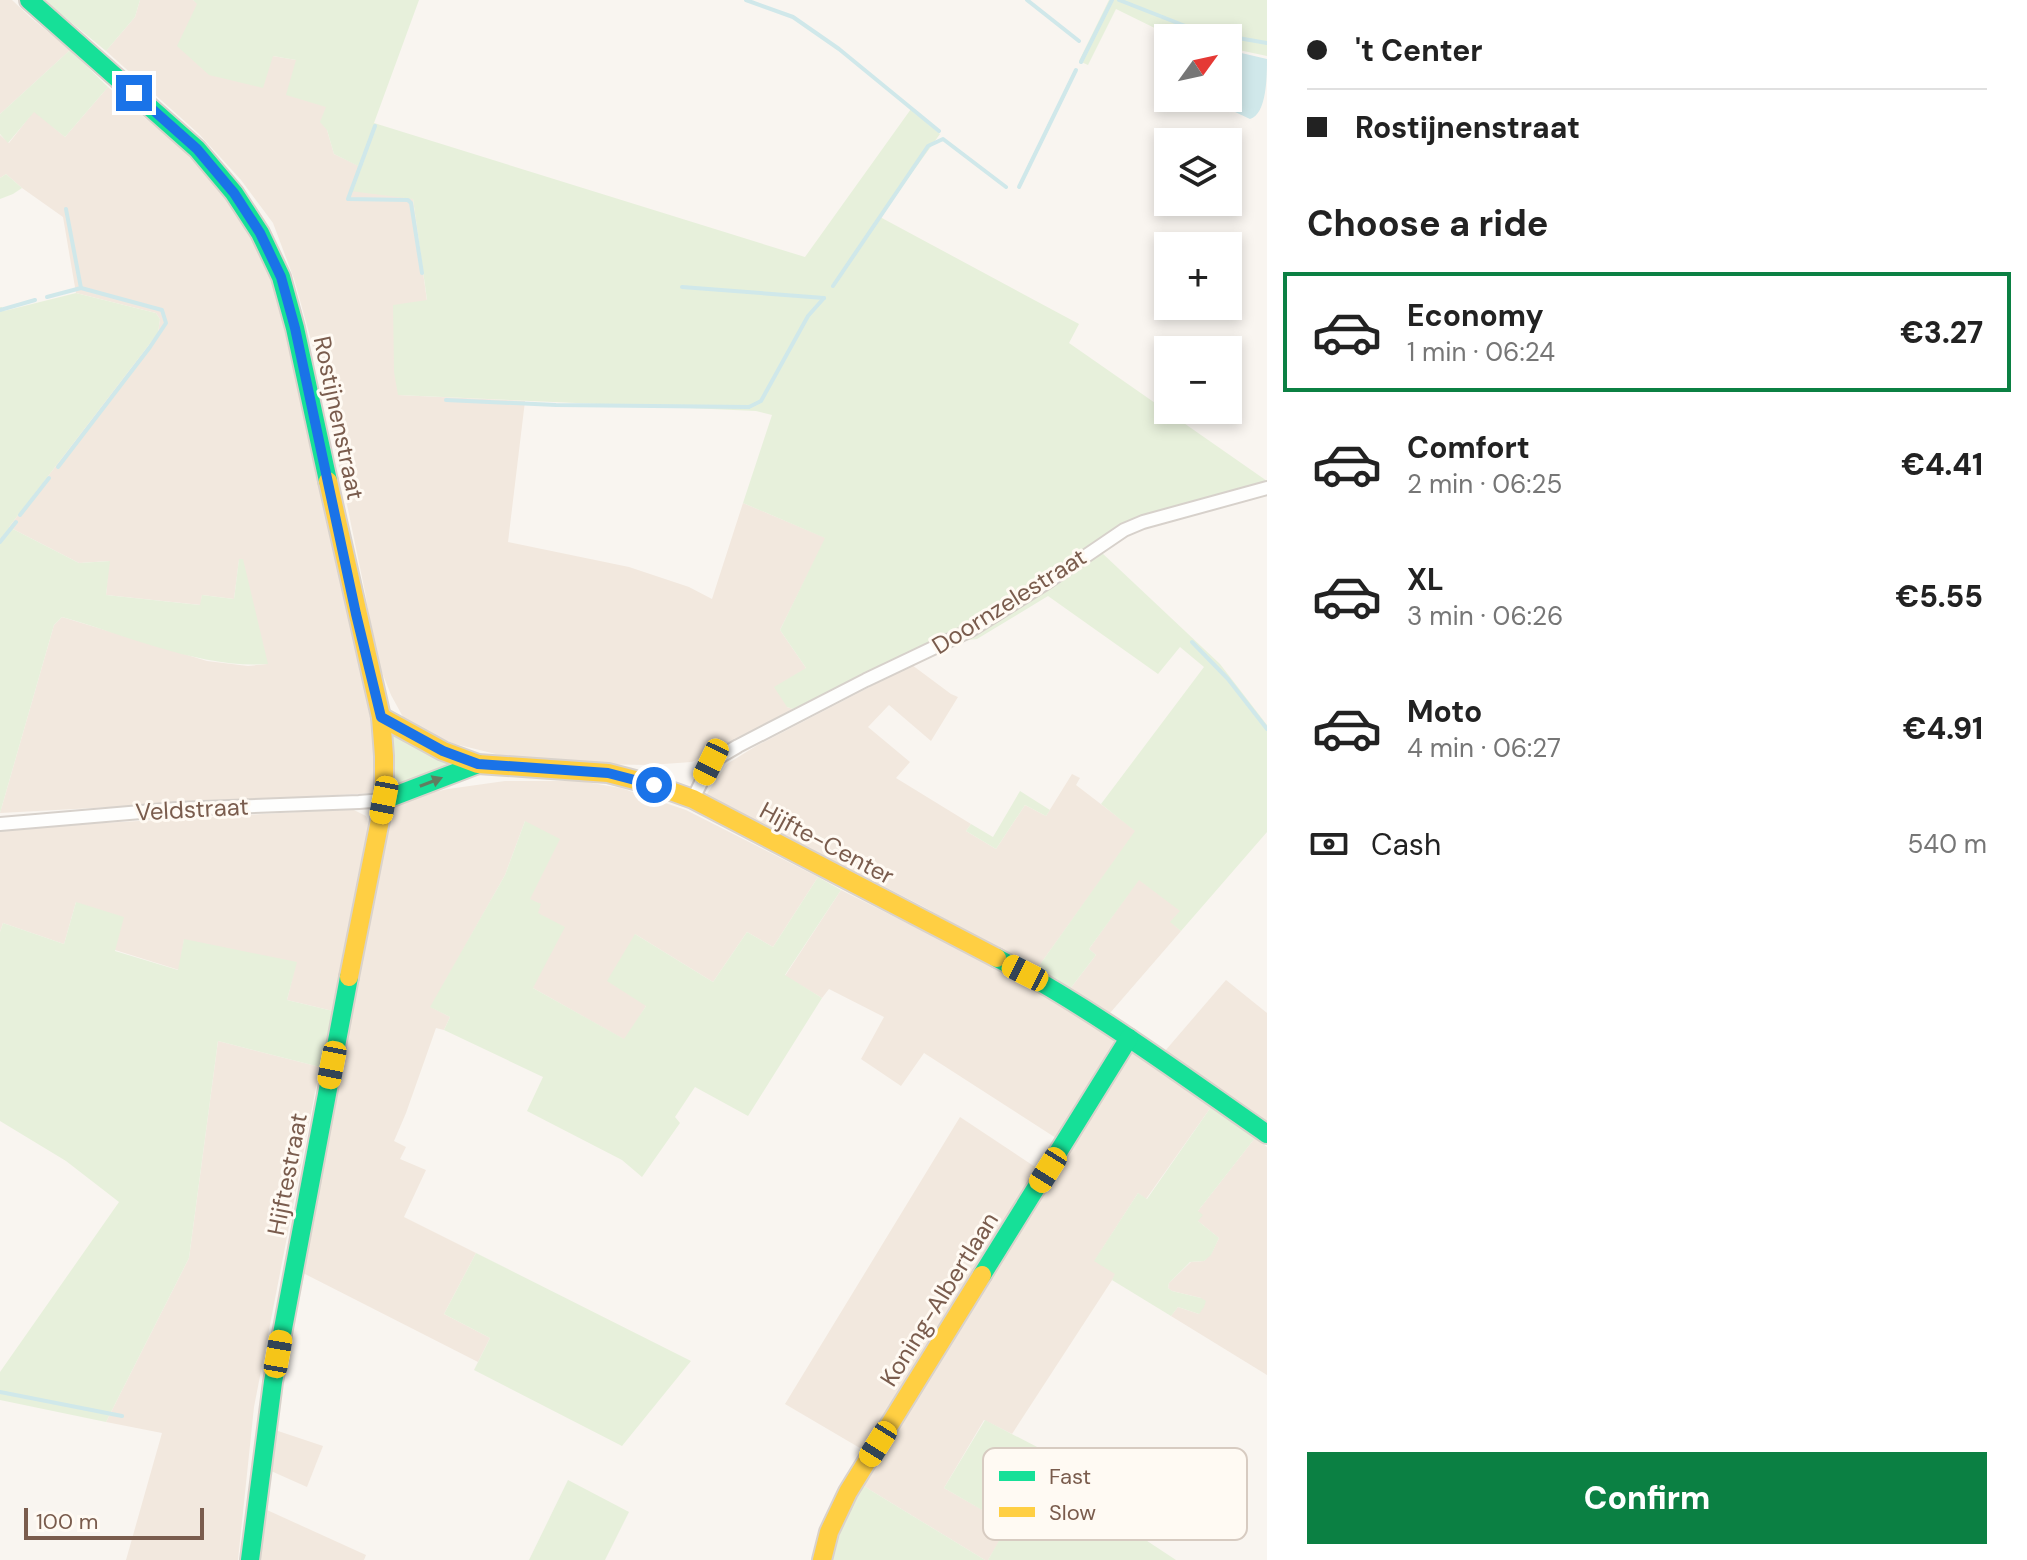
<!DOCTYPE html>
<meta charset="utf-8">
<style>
:root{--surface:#fff;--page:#f2f2f2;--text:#222;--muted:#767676;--line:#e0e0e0;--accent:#0b8043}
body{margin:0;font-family:"DM Sans",sans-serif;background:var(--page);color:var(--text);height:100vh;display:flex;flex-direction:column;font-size:30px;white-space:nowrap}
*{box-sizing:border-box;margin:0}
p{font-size:26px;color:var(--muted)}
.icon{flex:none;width:44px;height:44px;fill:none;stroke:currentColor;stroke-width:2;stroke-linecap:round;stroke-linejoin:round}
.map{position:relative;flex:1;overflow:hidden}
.sheet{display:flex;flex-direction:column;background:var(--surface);width:760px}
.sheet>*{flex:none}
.top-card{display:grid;align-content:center;height:176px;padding:0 40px;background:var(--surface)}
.needle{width:52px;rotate:57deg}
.fabs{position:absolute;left:1154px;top:24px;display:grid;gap:16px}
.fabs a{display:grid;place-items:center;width:88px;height:88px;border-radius:0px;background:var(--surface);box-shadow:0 4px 12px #0003;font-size:40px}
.scale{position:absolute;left:24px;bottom:20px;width:180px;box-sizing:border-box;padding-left:8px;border:4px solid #7a5c4d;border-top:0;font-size:22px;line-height:28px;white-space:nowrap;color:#7a5c4d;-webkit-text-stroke:6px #fffaf3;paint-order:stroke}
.end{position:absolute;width:36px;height:36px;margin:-18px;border:10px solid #1a73e8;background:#fff;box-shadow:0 0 0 4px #fff}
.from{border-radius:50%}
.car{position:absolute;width:24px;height:48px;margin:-24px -12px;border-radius:10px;box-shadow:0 0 6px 2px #0007;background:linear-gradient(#f5c518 24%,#345 0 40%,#f5c518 0 76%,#345 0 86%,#f5c518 0)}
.top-card b{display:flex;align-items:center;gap:28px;height:76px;font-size:30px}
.top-card b+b{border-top:2px solid var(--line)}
.top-card i{width:20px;height:20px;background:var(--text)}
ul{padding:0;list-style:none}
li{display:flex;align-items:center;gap:24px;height:120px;margin:0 16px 12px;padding:0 24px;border:4px solid transparent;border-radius:0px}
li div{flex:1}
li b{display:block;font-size:30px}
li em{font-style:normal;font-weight:800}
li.active{border-color:var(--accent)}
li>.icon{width:72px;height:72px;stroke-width:1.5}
h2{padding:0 40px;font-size:36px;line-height:96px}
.pay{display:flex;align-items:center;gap:20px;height:88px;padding:0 40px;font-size:30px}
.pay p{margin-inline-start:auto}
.action{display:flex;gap:16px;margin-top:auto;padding:16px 40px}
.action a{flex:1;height:92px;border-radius:0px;background:var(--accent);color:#fff;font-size:32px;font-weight:800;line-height:92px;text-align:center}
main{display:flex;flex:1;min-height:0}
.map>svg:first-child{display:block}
.residential{fill:#f2e8de}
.green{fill:#e7f0db}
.water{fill:#d0e8ea}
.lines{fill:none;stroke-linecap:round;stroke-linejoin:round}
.stream{stroke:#d0e8ea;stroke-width:4}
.street-casing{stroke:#d7d1cb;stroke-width:16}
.fast-casing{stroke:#d9d2cb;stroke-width:22}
.slow-casing{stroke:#d9d2cb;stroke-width:22}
.street{stroke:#fefefd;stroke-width:12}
.fast{stroke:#16e098;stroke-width:18}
.slow{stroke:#ffcf43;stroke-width:18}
.oneway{fill:#617d60}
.route{stroke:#1a73e8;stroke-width:10}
.labels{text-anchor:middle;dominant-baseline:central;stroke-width:6;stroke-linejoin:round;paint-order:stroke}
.street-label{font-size:24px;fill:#7a5c4d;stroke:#fffaf3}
.key{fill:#fffaf3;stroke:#d7cbc1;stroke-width:2}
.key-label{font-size:22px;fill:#7a5c4d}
</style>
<main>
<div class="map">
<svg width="1267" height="1560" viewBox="0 0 1267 1560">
<rect width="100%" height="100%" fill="#f9f5f0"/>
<!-- residential -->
<g class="residential">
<polygon points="0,0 12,0 30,17 70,50 0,114"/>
<polygon points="140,0 193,0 273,56 296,60 326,107 327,130 334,154 359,166 413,199 427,301 398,395 525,401 508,542 629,567 689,587 712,599 743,503 826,538 780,630 806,668 787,707 793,709 692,762 649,765 589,764 504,756 455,744 424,731 403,717 391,695 376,657 365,592 319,369 294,279 273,223 241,180 199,134 106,51 135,17"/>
<polygon points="108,87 182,149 229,201 265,259 276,293 301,392 372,726 375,793 0,813 54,625 62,617 207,661 248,666 267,664 239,560 234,599 202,595 201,605 106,595 109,561 79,563 9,527 158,333 160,319 156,313 76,293 63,217 22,188 6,174 0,178 0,135 9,143 34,111 65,137"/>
<polygon points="912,665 951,694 958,697 931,741 889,705 868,727 910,762 896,778 971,824 966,831 996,849 1025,805 1046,816 1072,774 1080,778 1076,785 1136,831 1036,970 924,907 706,795 727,764 756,746"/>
<polygon points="505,781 580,781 621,788 686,810 818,877 773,947 747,932 713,982 635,934 646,1006 625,1040 533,988 537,912 530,899 525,821 505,875 431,1007 450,1017 444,1030 436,1028 406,1113 394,1141 406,1147 400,1159 426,1170 404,1217 476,1253 444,1314 490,1338 478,1362 303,1273 393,801 448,789"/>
<polygon points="352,809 366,816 369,824 333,1011 287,1000 296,963 184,940 179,970 115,950 76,902 64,944 3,923 0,932 0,831 49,826"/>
<polygon points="1139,879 1181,911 1171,922 1181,931 1110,1013 1070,989 1096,955 1089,949"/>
<polygon points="841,890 977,958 1117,1036 1056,1138 924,1053 901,1086 861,1059 884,1017 829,989 822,998 785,976"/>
<polygon points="1226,980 1267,1013 1267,1127 1165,1051"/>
<polygon points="218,1041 320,1067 254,1407 238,1560 126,1560 162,1433 106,1422 189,1258"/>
<polygon points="1132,1052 1138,1052 1211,1107 1146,1199 1138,1193 1095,1260 1116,1274 1012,1434 984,1420 944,1488 1009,1525 988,1560 985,1560 862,1485 865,1451 785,1404 960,1117 1052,1178 1128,1055"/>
<polygon points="1255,1138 1267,1147 1267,1375 1171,1316 1178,1307 1199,1314 1201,1298 1172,1291 1168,1288 1169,1283 1191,1262 1204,1261 1211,1254 1219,1238 1198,1221 1198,1211"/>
<polygon points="275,1430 323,1446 307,1487 271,1471"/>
<polygon points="267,1510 366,1555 364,1560 259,1560"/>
</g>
<!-- green -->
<g class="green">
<polygon points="44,0 140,0 135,17 106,51"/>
<polygon points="193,0 419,0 374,123 805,257 911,109 940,134 880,217 1079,324 1069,343 1267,481 1126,521 1047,575 980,618 934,642 793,709 787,707 774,687 806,668 780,630 825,538 743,503 772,415 756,411 398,395 394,372 393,305 427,300 413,199 350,191 358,166 334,154 327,130 320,122 326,107 286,95 296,60 273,56 263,88 209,75 177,46 197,4"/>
<polygon points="1109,0 1267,0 1267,56 1234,49 1228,59 1228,38 1175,38 1116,9 1088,65 1079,61"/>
<polygon points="70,50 108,87 65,137 34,112 8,143 0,134 0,114"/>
<polygon points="6,174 22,188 13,194 0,199 0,178"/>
<path d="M76,293L156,313L160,319L158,333L9,527L79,563L110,561L106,595L200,605L202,595L234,599L239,559H243L268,664C201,669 126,635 62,617L54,625L0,813V307H2L4,311Z"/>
<polygon points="1101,552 1220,664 1267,725 1267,832 1181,931 1170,922 1180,911 1139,880 1089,949 1096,955 1070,989 1036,970 1135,831 1101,804 1204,667 1180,647 1158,674 1048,596 977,639 962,641 1065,577"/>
<polygon points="381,717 478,764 384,800"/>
<polygon points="1020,791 1050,810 1046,816 1025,805 996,849 966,831 971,824 993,837"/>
<polygon points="525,821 560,839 530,899 541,904 538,913 565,927 533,988 624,1039 646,1006 607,981 635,934 713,982 747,932 773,947 818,877 841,890 785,975 822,998 748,1116 695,1087 675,1117 680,1123 642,1177 622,1160 527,1111 543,1077 444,1030 450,1017 430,1007 505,875"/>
<polygon points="76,902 124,917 115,951 178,970 184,939 297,962 287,1000 333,1011 320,1067 218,1041 189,1258 106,1422 0,1400 0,1372 119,1202 66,1161 0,1121 0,932 3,923 64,944"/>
<polygon points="1211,1107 1255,1138 1198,1211 1203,1215 1198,1221 1219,1238 1211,1255 1204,1261 1190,1262 1169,1283 1168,1288 1172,1291 1201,1298 1206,1301 1204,1307 1199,1314 1178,1307 1171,1316 1112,1280 1115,1274 1094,1261 1138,1193 1147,1199"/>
<polygon points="476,1253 691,1361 622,1446 474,1370 490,1338 444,1314"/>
<polygon points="985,1420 1141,1501 1129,1529 1176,1560 988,1560 1008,1525 944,1488"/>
<polygon points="568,1480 629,1512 605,1560 529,1560"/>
<polygon points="862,1485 985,1560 830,1560 850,1507"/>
</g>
<!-- water -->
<path class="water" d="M1237,52L1267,59C1267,76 1267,114 1250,119L1214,102L1216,98H1228V72Z"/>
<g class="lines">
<!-- stream -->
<g class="stream">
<polyline points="746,0 793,17 839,49 939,131"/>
<polyline points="1027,0 1079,41"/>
<polyline points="1119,0 1198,31 1267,43"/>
<polyline points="1081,62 1112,0"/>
<polyline points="375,126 348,199 408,200 411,203 422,273"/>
<polyline points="1019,187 1076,70"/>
<polyline points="66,209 81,288"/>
<polyline points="833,286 928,146 943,139 1006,187"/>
<polyline points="682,287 824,298"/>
<polyline points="47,297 81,288 162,310 166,323 150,347 58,467"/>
<polyline points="0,310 35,300"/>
<polyline points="446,400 556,405 749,407 761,401 808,316 824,298"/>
<polyline points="20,515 49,478"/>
<polyline points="0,542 16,522"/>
<polyline points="1192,642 1228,679 1267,729"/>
<polyline points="0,1392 122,1416"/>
</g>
<defs>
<g id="street">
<polyline points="693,799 711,762 738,746 866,680 971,630 1049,581 1124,530 1143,522 1267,488"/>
<polyline points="0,824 176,809 359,802 384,800"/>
</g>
<g id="fast">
<polyline points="29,0 197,149 234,193 260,233 281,277 295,328 328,481"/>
<polyline points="384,800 478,764"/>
<path d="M997,958C1092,1008 1179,1073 1267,1134"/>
<polyline points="982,1275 1129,1038"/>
<polyline points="250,1560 273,1382 349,977"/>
</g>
<g id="slow">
<polyline points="328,481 381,717 384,756 384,800 349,977"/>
<polyline points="381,717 443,751 478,764 608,773 654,785 693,799 997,958"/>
<polyline points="822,1560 829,1532 848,1492 982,1275"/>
</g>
</defs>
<!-- street casing -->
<use href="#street" class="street-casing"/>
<!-- fast casing -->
<use href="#fast" class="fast-casing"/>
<!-- slow casing -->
<use href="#slow" class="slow-casing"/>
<!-- street -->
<use href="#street" class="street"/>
<!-- fast -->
<use href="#fast" class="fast"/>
<!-- slow -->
<use href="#slow" class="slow"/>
</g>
<!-- one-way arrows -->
<defs><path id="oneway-solid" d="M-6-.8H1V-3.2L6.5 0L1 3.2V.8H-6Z" transform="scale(2)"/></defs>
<use class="oneway" href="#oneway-solid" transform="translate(431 782) rotate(-21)"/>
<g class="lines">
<!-- route -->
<polyline class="route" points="134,93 197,149 234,193 260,233 281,277 295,328 356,614 381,717 443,751 478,764 608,773 654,785"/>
</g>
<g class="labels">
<!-- street labels -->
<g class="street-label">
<text transform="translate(339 418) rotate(78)">Rostijnenstraat</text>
<text transform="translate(1009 601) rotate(-32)">Doornzelestraat</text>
<text transform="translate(192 809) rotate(-3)">Veldstraat</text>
<text transform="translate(827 843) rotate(28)">Hijfte-Center</text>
<text transform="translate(287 1174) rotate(-79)">Hijftestraat</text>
<text transform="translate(939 1299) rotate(-58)">Koning-Albertlaan</text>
</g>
</g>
<!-- legend -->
<rect x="983" y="1448" width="264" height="92" rx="12" class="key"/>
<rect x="999" y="1471" width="36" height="10" fill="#16e098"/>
<rect x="999" y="1507" width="36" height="10" fill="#ffcf43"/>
<g class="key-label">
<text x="1049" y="1484">Fast</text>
<text x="1049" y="1520">Slow</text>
</g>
</svg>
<div class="fabs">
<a><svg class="needle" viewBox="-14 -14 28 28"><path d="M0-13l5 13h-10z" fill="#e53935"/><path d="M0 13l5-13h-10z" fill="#767676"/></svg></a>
<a><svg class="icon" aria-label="layers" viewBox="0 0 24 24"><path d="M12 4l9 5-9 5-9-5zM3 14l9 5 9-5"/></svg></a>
<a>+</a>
<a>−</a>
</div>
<div class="scale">100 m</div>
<i class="end from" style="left:654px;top:785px"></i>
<i class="end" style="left:134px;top:93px"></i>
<i class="car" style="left:711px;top:762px;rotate:206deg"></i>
<i class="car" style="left:384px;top:800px;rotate:191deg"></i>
<i class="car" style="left:1025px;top:973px;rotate:297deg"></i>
<i class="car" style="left:332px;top:1065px;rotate:191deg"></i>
<i class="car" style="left:1048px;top:1170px;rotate:212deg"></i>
<i class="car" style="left:278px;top:1354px;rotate:10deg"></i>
<i class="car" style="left:878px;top:1444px;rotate:212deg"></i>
</div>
<section class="sheet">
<div class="top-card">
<b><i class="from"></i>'t Center</b>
<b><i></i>Rostijnenstraat</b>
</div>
<h2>Choose a ride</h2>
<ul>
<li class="active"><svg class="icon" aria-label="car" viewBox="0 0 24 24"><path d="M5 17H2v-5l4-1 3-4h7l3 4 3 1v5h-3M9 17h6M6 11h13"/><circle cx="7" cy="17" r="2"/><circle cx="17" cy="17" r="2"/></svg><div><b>Economy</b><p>1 min · 06:24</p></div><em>€3.27</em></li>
<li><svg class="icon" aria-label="car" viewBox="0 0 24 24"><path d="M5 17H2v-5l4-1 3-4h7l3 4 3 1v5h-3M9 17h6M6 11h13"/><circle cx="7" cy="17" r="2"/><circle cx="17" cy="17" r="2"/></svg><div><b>Comfort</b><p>2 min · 06:25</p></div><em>€4.41</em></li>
<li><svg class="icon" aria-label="car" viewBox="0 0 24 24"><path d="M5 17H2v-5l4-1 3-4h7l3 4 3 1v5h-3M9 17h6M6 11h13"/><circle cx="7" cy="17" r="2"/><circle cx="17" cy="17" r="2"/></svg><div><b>XL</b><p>3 min · 06:26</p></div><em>€5.55</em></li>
<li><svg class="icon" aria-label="car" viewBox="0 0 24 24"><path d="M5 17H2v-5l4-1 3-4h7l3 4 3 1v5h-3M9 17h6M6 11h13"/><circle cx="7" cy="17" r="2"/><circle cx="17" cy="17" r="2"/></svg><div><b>Moto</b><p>4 min · 06:27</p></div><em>€4.91</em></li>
</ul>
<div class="pay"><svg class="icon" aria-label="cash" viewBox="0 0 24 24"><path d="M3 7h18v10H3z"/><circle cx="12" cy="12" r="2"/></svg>Cash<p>540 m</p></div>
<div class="action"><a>Confirm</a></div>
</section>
</main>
